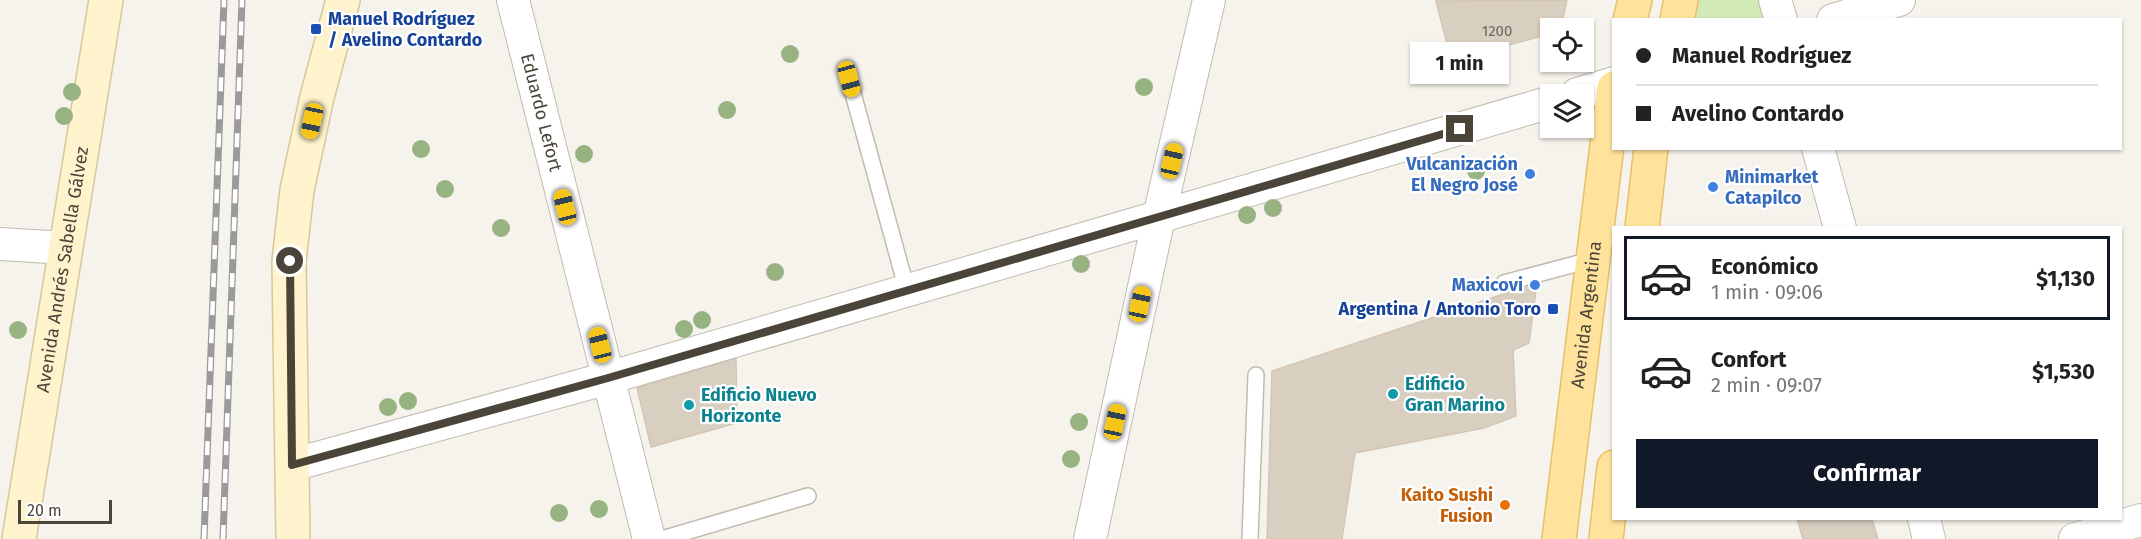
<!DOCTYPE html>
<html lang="es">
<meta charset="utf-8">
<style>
:root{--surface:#fff;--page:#f6f6f6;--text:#222;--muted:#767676;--line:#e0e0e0;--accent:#111827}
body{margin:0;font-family:"Fira Sans",sans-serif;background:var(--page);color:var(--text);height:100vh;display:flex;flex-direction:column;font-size:22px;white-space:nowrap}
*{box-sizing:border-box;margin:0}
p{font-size:20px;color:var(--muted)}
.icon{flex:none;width:33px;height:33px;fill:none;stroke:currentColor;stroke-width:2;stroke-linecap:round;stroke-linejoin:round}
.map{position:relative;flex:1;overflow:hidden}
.drawer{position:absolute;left:1612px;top:226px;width:510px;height:294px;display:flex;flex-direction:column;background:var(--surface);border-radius:0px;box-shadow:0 2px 4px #0004}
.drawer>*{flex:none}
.banner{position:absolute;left:1612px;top:18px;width:510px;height:132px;border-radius:0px;box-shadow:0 2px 4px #0004;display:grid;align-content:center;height:132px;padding:0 24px;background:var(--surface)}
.tools{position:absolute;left:1540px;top:18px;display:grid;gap:12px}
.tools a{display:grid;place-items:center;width:54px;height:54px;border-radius:0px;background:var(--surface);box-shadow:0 2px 4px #0004;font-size:30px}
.scale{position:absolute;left:18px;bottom:15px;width:94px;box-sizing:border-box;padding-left:6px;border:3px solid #4b4439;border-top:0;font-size:16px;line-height:21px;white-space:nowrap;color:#4b4439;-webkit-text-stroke:4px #fff;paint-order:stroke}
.end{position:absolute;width:27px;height:27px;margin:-14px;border:8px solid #4b4439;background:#fff;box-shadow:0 0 0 3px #fff}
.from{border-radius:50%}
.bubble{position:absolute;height:42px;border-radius:0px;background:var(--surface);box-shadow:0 2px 4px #0004;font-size:20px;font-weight:700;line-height:42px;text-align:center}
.car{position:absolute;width:18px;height:36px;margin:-18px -9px;border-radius:8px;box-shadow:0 0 4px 2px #0007;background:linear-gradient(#f5c518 24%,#345 0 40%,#f5c518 0 76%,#345 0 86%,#f5c518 0)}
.banner b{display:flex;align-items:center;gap:21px;height:57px;font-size:22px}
.banner b+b{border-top:2px solid var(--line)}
.banner i{width:15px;height:15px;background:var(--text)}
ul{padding:10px 0 0;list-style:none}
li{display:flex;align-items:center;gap:18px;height:84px;margin:0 12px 9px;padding:0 12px;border:3px solid transparent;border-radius:0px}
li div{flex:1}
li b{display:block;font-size:22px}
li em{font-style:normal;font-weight:700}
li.current{border-color:var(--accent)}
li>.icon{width:54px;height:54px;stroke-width:1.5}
.action{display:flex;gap:12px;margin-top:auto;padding:12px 24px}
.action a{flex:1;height:69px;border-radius:0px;background:var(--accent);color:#fff;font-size:24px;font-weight:700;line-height:69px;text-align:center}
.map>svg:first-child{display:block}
.green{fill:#d2eab5}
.building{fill:#d8cfc1;stroke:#d3c7b4;stroke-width:1.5}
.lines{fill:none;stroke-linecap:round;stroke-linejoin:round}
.lane-casing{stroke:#c2bbae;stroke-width:18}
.street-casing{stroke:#c2bbae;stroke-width:34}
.secondary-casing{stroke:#d6c79b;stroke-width:36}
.primary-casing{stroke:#e6c16a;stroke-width:36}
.lane{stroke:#fff;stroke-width:15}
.street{stroke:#fff;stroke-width:32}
.secondary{stroke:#fff3cd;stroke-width:33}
.primary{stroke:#ffe39c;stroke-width:33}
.rail-casing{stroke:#9a9a9a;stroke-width:7}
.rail{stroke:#fff;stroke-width:4.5;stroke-dasharray:14;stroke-linecap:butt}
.tree{fill:#97b381}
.route{stroke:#4b4439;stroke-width:8}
.transit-dot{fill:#1a4fb4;stroke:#fff;stroke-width:2}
.shop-dot{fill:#3f7fe0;stroke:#fff;stroke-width:2}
.culture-dot{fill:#0f9aa8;stroke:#fff;stroke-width:2}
.food-dot{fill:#e8710a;stroke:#fff;stroke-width:2}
.labels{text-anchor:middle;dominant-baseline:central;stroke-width:4.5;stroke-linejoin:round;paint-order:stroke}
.number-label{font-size:15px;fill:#6e675b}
.transit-label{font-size:18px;font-weight:bold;fill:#164399;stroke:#fff;text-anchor:start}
.street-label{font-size:18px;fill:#4b4439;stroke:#fff}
.shop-label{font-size:18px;font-weight:bold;fill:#366cbe;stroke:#fff;text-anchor:end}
.culture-label{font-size:18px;font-weight:bold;fill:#0d838f;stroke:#fff;text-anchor:start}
.food-label{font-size:18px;font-weight:bold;fill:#c56008;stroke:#fff;text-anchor:end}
</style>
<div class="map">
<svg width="2141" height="539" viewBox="0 0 2141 539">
<rect width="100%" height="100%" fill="#f6f3ec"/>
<!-- green -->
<polygon class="green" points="1681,0 1775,0 1781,20 1677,20"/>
<!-- building -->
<g class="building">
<polygon points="1567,0 1561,28 1551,28 1551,34 1451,60 1436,1"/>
<polygon points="1537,283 1529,343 1513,350 1516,416 1484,428 1355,453 1342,539 1267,539 1272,371"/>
<polygon points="736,358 737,423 651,447 637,388"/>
<polygon points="1797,519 1872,519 1878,539 1803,539"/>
</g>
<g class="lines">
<defs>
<g id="lane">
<polyline points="849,79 907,290"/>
<polyline points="1504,283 1594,259"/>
<polyline points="662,539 808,496"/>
<polyline points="1250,539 1256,375"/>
</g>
<g id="street">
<path id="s1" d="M513,0L649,539"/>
<polyline points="1775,0 1781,20"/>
<polyline points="1833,20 1899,0"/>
<polyline points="1577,94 1614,83"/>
<polyline points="1818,148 1840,228"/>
<polyline points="0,244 66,248"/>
<polyline points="292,465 608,378 1551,102"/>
<polyline points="1924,519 1929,539"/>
<polyline points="1090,539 1159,217 1209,0"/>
<polyline points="2075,539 2141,520"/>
</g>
<g id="secondary">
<path id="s2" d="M19,539L106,0"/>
<polyline points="293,539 289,261 297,190 317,97 343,0"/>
</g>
<g id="primary">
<polyline points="1630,20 1635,0"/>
<polyline points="1677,20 1681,0"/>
<polyline points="1642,228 1651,148"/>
<path id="s3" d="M1559,539L1614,88"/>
<polyline points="1606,539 1614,467"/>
</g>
</defs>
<!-- lane casing -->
<use href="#lane" class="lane-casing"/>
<!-- street casing -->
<use href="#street" class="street-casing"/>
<!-- secondary casing -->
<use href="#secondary" class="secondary-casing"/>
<!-- primary casing -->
<use href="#primary" class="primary-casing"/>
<!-- lane -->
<use href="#lane" class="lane"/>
<!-- street -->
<use href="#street" class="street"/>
<!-- secondary -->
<use href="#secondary" class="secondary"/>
<!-- primary -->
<use href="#primary" class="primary"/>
<defs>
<g id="rail">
<polyline points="204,539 224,0"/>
<polyline points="223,539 242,0"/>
</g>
</defs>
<!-- rail casing -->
<use href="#rail" class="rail-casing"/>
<!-- rail -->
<use href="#rail" class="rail"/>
</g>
<!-- trees -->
<g class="tree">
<circle cx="790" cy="54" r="9"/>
<circle cx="1144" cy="87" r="9"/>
<circle cx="72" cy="92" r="9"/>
<circle cx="727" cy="110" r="9"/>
<circle cx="64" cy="116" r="9"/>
<circle cx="421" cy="149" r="9"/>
<circle cx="584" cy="154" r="9"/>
<circle cx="1476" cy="171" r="9"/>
<circle cx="445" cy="189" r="9"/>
<circle cx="1273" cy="208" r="9"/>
<circle cx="1247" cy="215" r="9"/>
<circle cx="501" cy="228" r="9"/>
<circle cx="1081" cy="264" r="9"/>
<circle cx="775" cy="272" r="9"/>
<circle cx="702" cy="320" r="9"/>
<circle cx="684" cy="329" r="9"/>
<circle cx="18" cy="330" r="9"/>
<circle cx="408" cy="401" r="9"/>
<circle cx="388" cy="407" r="9"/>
<circle cx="1079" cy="422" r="9"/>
<circle cx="1071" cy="459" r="9"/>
<circle cx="599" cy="509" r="9"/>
<circle cx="559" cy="513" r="9"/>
</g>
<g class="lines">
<!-- route -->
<polyline class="route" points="290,261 292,465 608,378 1460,129"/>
</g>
<!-- markers -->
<g class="transit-dot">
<rect x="310" y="23" width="12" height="12" rx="3"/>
<rect x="1547" y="303" width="12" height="12" rx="3"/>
</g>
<g class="shop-dot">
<circle cx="1530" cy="174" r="6"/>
<circle cx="1713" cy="187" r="6"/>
<circle cx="1535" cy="285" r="6"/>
</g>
<g class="culture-dot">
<circle cx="1393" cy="394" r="6"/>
<circle cx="689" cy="405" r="6"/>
</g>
<circle class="food-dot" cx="1505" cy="505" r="6"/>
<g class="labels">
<!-- number labels -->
<g class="number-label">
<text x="1497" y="31">1200</text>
</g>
<!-- transit labels -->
<g class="transit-label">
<text x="328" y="19">Manuel Rodríguez<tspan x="328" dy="21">/ Avelino Contardo</tspan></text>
<text x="1541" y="309" text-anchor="end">Argentina / Antonio Toro</text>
</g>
<!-- street labels -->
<g class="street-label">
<text stroke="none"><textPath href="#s1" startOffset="116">Eduardo Lefort</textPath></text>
<text stroke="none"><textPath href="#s2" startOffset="273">Avenida Andrés Sabella Gálvez</textPath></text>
<text stroke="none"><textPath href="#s3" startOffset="226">Avenida Argentina</textPath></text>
</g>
<!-- shop labels -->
<g class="shop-label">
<text x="1518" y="164">Vulcanización<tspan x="1518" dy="21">El Negro José</tspan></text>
<text x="1725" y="177" text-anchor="start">Minimarket<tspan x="1725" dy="21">Catapilco</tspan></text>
<text x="1523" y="285">Maxicovi</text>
</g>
<!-- culture labels -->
<g class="culture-label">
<text x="1405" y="384">Edificio<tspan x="1405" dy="21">Gran Marino</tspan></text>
<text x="701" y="395">Edificio Nuevo<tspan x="701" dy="21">Horizonte</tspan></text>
</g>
<!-- food labels -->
<g class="food-label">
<text x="1493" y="495">Kaito Sushi<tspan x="1493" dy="21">Fusion</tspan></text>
</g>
</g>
</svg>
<div class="tools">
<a><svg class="icon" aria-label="locate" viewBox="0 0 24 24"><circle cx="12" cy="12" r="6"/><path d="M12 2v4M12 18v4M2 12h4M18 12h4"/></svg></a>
<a><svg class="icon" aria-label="layers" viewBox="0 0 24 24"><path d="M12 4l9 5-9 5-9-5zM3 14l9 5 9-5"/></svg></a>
</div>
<div class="scale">20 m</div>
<i class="end from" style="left:290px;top:261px"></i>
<i class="end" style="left:1460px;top:129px"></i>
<div class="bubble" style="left:1410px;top:42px;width:99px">1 min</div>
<i class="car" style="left:849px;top:79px;rotate:165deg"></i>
<i class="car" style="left:312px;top:121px;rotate:192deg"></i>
<i class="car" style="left:1172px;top:161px;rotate:13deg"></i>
<i class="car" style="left:565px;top:207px;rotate:346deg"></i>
<i class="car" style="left:1140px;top:304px;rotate:12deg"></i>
<i class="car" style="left:600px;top:345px;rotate:346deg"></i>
<i class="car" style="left:1115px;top:422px;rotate:12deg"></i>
<div class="banner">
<b><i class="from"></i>Manuel Rodríguez</b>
<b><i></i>Avelino Contardo</b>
</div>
<section class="drawer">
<ul>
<li class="current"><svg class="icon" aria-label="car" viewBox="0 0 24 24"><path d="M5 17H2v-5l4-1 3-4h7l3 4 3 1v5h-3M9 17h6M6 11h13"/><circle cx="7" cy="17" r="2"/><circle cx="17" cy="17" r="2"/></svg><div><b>Económico</b><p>1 min · 09:06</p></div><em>$1,130</em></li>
<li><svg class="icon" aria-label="car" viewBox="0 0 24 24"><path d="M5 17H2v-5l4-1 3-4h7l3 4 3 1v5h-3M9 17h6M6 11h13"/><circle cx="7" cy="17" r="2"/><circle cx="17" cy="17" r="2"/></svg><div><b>Confort</b><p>2 min · 09:07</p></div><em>$1,530</em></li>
</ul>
<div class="action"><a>Confirmar</a></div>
</section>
</div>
